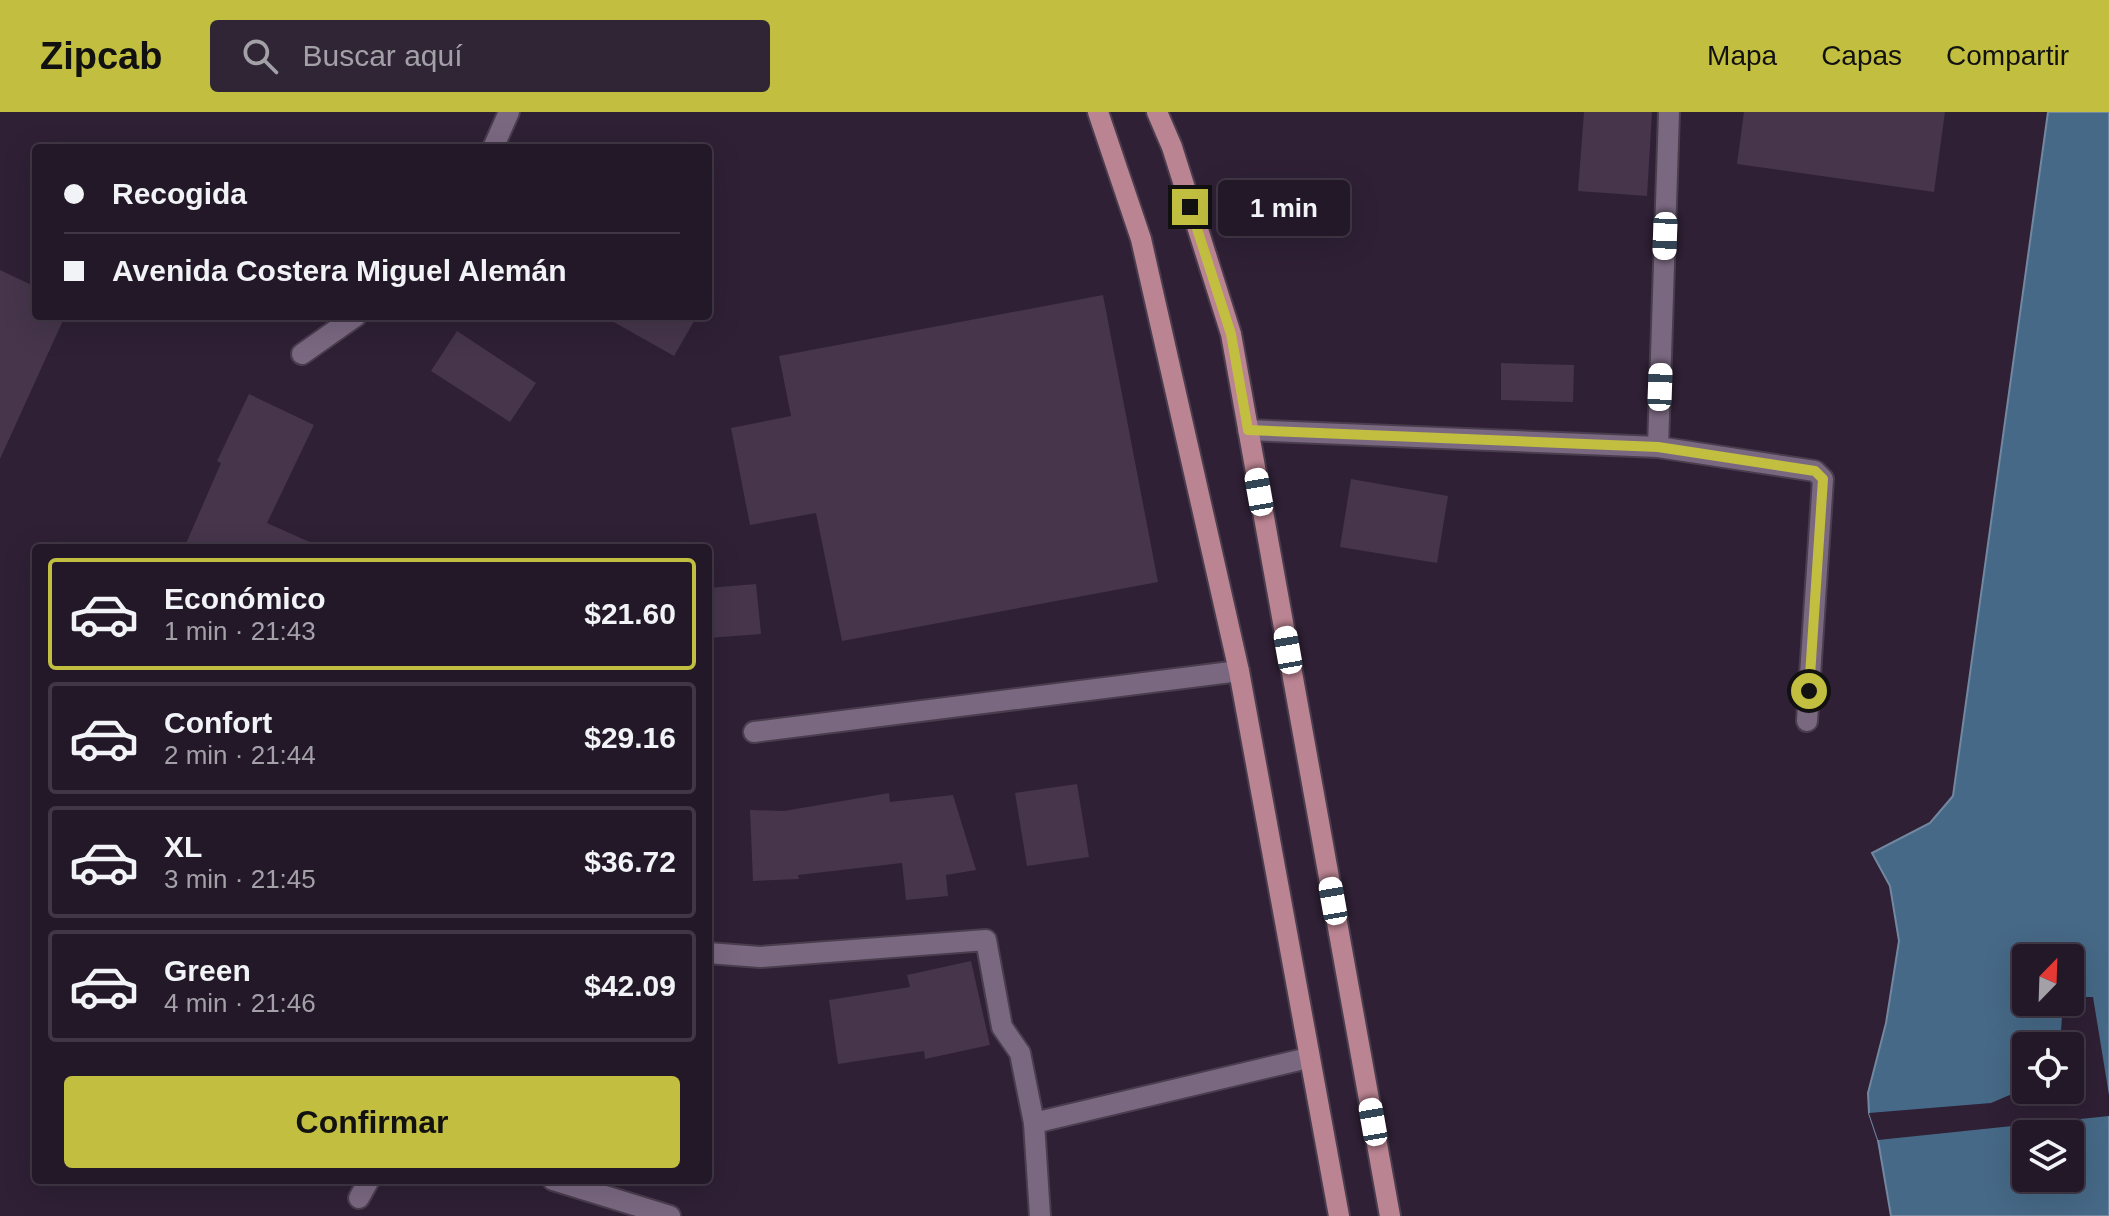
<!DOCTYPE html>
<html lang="es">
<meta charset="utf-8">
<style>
:root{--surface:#231828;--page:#2f2534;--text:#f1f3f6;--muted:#a3a0a8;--line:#403745;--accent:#c1be40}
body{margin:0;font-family:Helvetica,sans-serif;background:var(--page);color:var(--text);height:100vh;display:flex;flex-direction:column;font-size:30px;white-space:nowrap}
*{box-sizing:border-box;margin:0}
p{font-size:26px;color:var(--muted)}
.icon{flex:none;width:44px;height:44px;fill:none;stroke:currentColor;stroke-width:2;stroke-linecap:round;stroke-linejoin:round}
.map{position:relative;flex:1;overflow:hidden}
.panel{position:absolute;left:32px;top:432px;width:680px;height:640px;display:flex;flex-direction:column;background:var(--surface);border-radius:8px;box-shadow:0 8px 32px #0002,0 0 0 2px var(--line)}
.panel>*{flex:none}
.banner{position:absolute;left:32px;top:32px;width:680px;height:176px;border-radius:8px;box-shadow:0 8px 32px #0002,0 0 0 2px var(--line);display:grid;align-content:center;height:176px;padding:0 32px;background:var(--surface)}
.needle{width:52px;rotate:23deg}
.controls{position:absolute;left:2012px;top:832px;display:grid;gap:16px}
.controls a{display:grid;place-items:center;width:72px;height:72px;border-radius:8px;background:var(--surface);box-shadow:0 8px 32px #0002,0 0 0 2px var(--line);font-size:40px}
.end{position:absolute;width:36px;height:36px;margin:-18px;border:10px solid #c1be40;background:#111;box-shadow:0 0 0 4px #111}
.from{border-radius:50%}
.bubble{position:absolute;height:56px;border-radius:8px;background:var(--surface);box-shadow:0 8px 32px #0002,0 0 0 2px var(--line);font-size:26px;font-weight:700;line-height:56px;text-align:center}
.car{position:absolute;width:24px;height:48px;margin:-24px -12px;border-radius:10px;box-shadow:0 0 6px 2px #0007;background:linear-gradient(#fff 24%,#345 0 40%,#fff 0 76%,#345 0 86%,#fff 0)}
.banner b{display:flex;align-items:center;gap:28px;height:76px;font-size:30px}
.banner b+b{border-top:2px solid var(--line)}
.banner i{width:20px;height:20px;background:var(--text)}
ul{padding:14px 0 0;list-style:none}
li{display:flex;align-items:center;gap:24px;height:112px;margin:0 16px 12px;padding:0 16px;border:4px solid var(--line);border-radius:8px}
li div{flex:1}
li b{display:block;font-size:30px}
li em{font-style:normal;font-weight:700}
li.on{border-color:var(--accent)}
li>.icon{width:72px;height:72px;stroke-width:1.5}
.primary-button{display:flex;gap:16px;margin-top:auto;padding:16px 32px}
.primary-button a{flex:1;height:92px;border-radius:8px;background:var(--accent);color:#111;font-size:32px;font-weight:700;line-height:92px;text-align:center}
header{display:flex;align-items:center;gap:48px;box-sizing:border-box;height:112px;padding:0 40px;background:var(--accent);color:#111}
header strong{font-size:38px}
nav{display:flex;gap:44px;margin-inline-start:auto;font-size:28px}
.search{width:560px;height:72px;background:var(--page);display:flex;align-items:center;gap:20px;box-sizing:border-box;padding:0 28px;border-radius:8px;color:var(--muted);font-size:30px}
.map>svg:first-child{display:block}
.water{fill:#466987;stroke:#7288a1;stroke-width:2;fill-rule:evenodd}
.pier{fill:#2f2035}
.building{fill:#46354b}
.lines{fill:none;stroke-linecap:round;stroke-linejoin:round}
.service-casing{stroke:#4a3d4e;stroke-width:24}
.minor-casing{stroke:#4a3d4e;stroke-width:24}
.primary-casing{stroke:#4a3d4e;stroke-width:24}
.service{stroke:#7a6881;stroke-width:20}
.minor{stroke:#7a6881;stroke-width:20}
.primary{stroke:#bb8492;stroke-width:20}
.route{stroke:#c1be40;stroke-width:10}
</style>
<header>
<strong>Zipcab</strong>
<div class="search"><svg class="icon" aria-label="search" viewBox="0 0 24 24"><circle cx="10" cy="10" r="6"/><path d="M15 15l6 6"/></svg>Buscar aquí</div>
<nav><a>Mapa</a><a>Capas</a><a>Compartir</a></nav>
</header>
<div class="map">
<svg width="2109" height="1104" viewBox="0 0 2109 1104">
<rect width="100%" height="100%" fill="#2f2035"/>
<!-- water -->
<path class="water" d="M2048,0H2109V1104H1891L1878,1028L1869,1001L1868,981L1886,911L1899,829L1890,774L1872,741L1930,711L1953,684ZM2026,846H2070V890H2026ZM2026,934H2070V978H2026ZM2026,1022H2070V1066H2026Z"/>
<!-- pier -->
<polygon class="pier" points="2070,885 2093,885 2109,983 2109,1004 1878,1028 1869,1001 1991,991 2026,976 2070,978 2070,934 2060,934 2063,890 2070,890"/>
<!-- building -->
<g class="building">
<polygon points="1584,0 1652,0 1647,84 1578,79"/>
<polygon points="1744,0 1945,0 1934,80 1737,52"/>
<polygon points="0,158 36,175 36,204 65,204 0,347"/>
<polygon points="1103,183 1158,470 842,529 816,401 750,413 731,316 791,304 779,244"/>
<polygon points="603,204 697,204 674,244"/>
<polygon points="457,219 536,271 510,310 431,259"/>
<polygon points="1501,251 1574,253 1573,290 1501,288"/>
<polygon points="249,282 314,313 267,411 323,436 184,436 221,351 217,349"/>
<polygon points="1351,367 1448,384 1437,451 1340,435"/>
<polygon points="756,472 761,522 708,526 708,476"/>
<polygon points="1077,672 1089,745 1027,754 1015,681"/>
<polygon points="889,681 890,690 953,683 976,758 946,763 948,784 906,788 902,751 798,763 799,767 753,769 750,698 784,699"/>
<polygon points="971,849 990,933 925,947 924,939 838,952 829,888 910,875 907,863"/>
</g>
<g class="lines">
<defs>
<g id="service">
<polyline points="493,36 509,0"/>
<polyline points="302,242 356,204"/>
<polyline points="1658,335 1669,0"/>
<polyline points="754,620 1239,559"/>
</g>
<g id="minor">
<polyline points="1248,318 1658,335 1815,359 1823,367 1807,609"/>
<polyline points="708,841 760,845 986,828 1002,915 1020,941 1034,1011 1040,1104"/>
<polyline points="1034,1011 1308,946"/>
<polyline points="553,1068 670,1104"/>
<polyline points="359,1086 369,1068"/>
</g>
<g id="primary">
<polyline points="1098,0 1141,127 1239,559 1339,1104"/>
<polyline points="1157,0 1172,35 1231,222 1390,1104"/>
</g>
</defs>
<!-- service casing -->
<use href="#service" class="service-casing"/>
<!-- minor casing -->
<use href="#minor" class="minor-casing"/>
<!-- primary casing -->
<use href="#primary" class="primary-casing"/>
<!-- service -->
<use href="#service" class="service"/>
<!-- minor -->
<use href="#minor" class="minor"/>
<!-- primary -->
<use href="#primary" class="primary"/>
</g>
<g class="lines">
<!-- route -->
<polyline class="route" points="1190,95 1231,222 1248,318 1658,335 1815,359 1823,367 1809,579"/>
</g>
</svg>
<div class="controls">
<a><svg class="needle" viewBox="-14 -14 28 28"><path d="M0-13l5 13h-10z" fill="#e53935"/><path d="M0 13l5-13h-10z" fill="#a3a0a8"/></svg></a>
<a><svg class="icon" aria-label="locate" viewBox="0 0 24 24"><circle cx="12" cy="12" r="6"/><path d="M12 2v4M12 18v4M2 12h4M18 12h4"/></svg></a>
<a><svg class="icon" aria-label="layers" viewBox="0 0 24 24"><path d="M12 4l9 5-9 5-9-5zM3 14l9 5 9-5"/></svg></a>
</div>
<i class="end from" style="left:1809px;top:579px"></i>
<i class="end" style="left:1190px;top:95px"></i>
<div class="bubble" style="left:1218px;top:68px;width:132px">1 min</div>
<i class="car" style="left:1665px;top:124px;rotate:182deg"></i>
<i class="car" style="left:1660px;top:275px;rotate:2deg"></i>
<i class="car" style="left:1259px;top:380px;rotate:350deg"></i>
<i class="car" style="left:1288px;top:538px;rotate:350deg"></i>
<i class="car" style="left:1333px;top:789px;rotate:350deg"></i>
<i class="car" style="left:1373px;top:1010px;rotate:350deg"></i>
<div class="banner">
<b><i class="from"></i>Recogida</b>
<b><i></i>Avenida Costera Miguel Alemán</b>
</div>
<section class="panel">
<ul>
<li class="on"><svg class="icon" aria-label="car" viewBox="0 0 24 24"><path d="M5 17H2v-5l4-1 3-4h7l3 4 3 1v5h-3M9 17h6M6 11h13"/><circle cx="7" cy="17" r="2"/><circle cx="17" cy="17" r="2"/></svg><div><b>Económico</b><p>1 min · 21:43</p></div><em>$21.60</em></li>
<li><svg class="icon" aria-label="car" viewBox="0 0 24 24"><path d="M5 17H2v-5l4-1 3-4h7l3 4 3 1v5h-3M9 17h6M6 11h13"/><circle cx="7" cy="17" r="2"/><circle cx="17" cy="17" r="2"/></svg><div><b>Confort</b><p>2 min · 21:44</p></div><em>$29.16</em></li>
<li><svg class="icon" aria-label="car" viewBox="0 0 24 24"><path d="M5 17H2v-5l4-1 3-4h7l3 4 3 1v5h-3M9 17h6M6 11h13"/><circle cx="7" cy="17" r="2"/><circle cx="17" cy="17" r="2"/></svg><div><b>XL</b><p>3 min · 21:45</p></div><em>$36.72</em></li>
<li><svg class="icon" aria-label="car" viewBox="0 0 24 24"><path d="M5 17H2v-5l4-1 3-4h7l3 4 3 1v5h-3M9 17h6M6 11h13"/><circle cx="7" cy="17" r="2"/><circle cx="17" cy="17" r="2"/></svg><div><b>Green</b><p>4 min · 21:46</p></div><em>$42.09</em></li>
</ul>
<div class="primary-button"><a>Confirmar</a></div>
</section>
</div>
